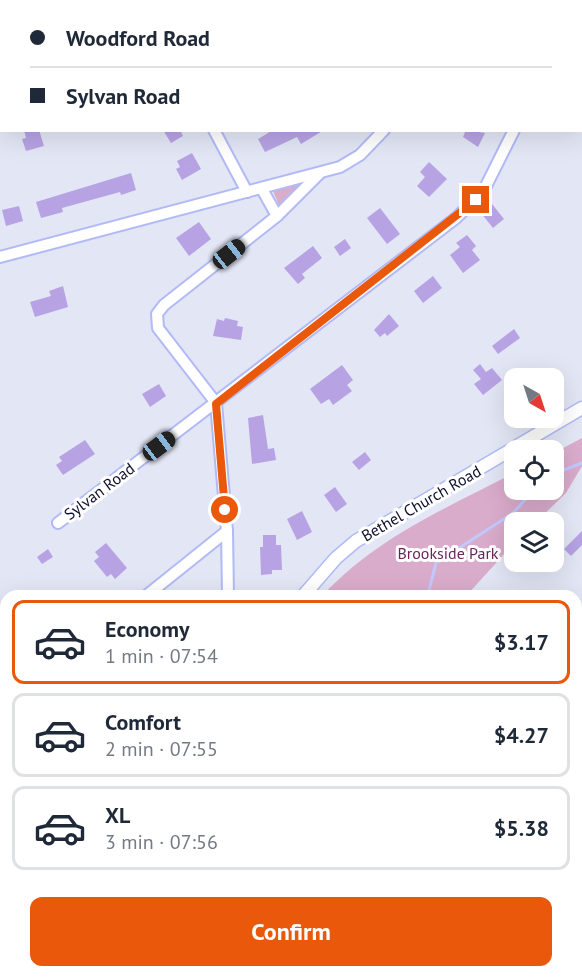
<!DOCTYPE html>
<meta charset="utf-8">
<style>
:root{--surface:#fff;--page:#f2f2f3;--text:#1f2937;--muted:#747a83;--line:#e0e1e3;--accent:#ea580c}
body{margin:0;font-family:"PT Sans",sans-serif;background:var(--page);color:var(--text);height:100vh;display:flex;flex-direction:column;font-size:22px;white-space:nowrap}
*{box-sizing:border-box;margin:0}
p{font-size:20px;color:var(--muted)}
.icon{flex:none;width:33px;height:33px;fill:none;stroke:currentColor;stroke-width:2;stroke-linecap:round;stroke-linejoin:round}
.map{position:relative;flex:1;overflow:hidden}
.panel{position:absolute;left:0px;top:590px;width:582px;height:388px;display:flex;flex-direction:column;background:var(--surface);border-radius:18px 18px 0 0;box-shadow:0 6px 24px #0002}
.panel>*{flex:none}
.hud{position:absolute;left:0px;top:0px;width:582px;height:132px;box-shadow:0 6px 24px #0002;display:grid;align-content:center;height:132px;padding:0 30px;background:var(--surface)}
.needle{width:39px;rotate:141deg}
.controls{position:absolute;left:504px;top:368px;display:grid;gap:12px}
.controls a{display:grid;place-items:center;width:60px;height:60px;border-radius:12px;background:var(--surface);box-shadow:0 6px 24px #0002;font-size:30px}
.end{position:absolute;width:27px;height:27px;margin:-14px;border:8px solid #ea580c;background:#fff;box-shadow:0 0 0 3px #fff}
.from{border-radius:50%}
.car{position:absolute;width:18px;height:36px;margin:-18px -9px;border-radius:8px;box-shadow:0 0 4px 2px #0007;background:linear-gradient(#222 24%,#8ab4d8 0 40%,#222 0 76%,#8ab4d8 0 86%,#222 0)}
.hud b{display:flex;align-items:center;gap:21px;height:57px;font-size:22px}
.hud b+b{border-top:2px solid var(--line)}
.hud i{width:15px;height:15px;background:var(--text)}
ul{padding:10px 0 0;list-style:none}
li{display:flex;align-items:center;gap:18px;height:84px;margin:0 12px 9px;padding:0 18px;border:3px solid var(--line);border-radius:12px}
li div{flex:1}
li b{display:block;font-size:22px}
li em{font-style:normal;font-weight:700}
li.selected{border-color:var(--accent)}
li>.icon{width:54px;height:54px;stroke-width:1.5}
.action{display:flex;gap:12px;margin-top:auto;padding:12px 30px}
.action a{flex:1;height:69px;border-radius:12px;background:var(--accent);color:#fff;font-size:24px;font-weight:700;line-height:69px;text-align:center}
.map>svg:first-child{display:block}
.green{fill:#d9accb}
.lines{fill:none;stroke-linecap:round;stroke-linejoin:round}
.stream{stroke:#c1c9ff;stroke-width:3}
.building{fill:#b7a3e4}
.minor-casing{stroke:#b2baf6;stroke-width:14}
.tertiary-casing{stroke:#b2baf6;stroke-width:15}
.minor{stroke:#fff;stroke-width:10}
.tertiary{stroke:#fff;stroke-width:12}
.route{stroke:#ea580c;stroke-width:8}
.labels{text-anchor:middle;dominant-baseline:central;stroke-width:6;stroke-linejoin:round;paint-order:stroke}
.street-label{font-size:16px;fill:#0e0f2a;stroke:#fff}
.park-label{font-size:16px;fill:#6d245b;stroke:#fff}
</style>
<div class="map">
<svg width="582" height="977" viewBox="0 0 582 977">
<rect width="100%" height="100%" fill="#e3e6f5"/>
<!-- green -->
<g class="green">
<polygon points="306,183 280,208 273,191"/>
<path d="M582,438V466L566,493L536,522H514V543L467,595H323C379,536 443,510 514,473V489H554V453Z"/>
</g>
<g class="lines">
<!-- stream -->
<g class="stream">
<polyline points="554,474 582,463"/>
<polyline points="424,596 428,594 436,563 513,513 535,489"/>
<polyline points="0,887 4,882"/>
<polyline points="322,977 322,972"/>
</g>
</g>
<!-- building -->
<g class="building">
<polygon points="24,130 39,130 44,146 26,151 22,139 26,138"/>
<polygon points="163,130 180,130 183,136 171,143"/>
<polygon points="273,130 324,130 301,144 297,137 265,152 258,139"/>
<polygon points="466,130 485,133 478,147 463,137"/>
<polygon points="192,153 201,169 182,180 176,169 180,167 177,161"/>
<polygon points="429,162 447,179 429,197 417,186 425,177 420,172"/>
<polygon points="131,173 136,190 121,195 120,192 62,208 63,212 41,218 36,202"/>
<polygon points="492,204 504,219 493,228 481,213"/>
<polygon points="19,206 23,221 6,226 2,210"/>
<polygon points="380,208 400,234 387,244 367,218"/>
<polygon points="199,222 211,239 189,256 176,238"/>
<polygon points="467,235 476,246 472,250 480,260 463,273 450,255 460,247 456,243"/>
<polygon points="345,239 351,248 340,256 334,247"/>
<polygon points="313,246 322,258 302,274 305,278 298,284 284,268"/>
<polygon points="433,276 442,288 423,303 414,291"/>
<polygon points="63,286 68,307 35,317 30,302 51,296 49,291"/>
<polygon points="389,314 399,326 387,336 385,333 380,337 374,330"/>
<polygon points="225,318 238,321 237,326 243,327 241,340 213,336 217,319 224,321"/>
<polygon points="514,329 520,338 498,354 492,346"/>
<polygon points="480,364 486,372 492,368 502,380 483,395 474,384 481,379 473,370"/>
<polygon points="342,365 353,380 347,385 352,391 333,405 329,399 321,404 310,389"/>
<polygon points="159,384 166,396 150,407 142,394"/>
<polygon points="263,415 268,449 274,448 276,460 252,464 248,418"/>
<polygon points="85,440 95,454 63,475 56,465 62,461 59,457"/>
<polygon points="365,452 371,460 359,470 352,462"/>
<polygon points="335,487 347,504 336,512 324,495"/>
<polygon points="302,511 312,532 297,540 287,519"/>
<polygon points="582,531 582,545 571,556 564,549"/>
<polygon points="263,535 276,535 276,545 281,545 282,570 272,570 272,574 261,575 260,547 263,547"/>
<polygon points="106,543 127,568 115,579 111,574 107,577 94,561 99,557 95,552"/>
<polygon points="48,549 53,557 42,564 37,557"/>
</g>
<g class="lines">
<defs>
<g id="minor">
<polyline points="144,0 145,2"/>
<polyline points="335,0 336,2"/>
<polyline points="580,6 582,1"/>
<polyline points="214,130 247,192"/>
<polyline points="262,189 277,216"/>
<polyline points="0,257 340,167 360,155 384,130"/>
<polyline points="58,523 456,218 483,192 514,130"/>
<polyline points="146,596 227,531"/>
<polyline points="228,596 227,531 216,403 158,328 157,314 164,305 277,216 319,174"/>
<polyline points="576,662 582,648"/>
<polyline points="0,712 6,707"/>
<polyline points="576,830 582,826"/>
<polyline points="366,977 366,972"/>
</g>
<g id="tertiary">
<polyline points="303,596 336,558 356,541 582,408"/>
<polyline points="0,915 6,917"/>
<polyline points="218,972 219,977"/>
</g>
</defs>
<!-- minor casing -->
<use href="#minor" class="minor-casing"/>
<!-- tertiary casing -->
<use href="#tertiary" class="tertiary-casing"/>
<!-- minor -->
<use href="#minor" class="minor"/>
<!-- tertiary -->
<use href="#tertiary" class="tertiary"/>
</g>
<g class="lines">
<!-- route -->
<polyline class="route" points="225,510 216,404 476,200"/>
</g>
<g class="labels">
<!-- street labels -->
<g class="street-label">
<text transform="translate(99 491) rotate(-37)">Sylvan Road</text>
<text transform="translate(421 503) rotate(-30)">Bethel Church Road</text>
</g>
<!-- park labels -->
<g class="park-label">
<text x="448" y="553">Brookside Park</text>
</g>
</g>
</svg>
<div class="controls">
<a><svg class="needle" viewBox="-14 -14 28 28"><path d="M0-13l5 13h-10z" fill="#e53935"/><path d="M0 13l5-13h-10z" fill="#747a83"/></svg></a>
<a><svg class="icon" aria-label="locate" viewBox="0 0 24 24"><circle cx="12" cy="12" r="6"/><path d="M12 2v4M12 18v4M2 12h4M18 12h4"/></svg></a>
<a><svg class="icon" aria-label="layers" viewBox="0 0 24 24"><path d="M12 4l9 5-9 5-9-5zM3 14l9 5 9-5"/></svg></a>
</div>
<i class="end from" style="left:225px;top:510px"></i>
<i class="end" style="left:476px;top:200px"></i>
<i class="car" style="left:229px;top:254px;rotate:52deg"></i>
<i class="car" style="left:159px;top:446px;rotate:53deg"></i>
<div class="hud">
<b><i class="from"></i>Woodford Road</b>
<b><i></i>Sylvan Road</b>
</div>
<section class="panel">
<ul>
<li class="selected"><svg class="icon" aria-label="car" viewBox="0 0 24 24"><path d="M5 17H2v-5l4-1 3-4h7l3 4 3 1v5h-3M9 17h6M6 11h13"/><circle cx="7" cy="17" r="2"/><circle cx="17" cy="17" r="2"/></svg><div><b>Economy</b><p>1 min · 07:54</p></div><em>$3.17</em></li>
<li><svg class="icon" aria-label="car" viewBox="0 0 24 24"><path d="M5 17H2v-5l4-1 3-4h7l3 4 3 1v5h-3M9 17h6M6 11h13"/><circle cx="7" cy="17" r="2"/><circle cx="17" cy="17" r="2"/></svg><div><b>Comfort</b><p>2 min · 07:55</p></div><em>$4.27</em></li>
<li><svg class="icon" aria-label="car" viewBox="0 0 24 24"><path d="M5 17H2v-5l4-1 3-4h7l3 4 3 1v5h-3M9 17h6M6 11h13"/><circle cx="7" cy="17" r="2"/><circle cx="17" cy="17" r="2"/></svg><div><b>XL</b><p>3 min · 07:56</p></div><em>$5.38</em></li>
</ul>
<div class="action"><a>Confirm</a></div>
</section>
</div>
